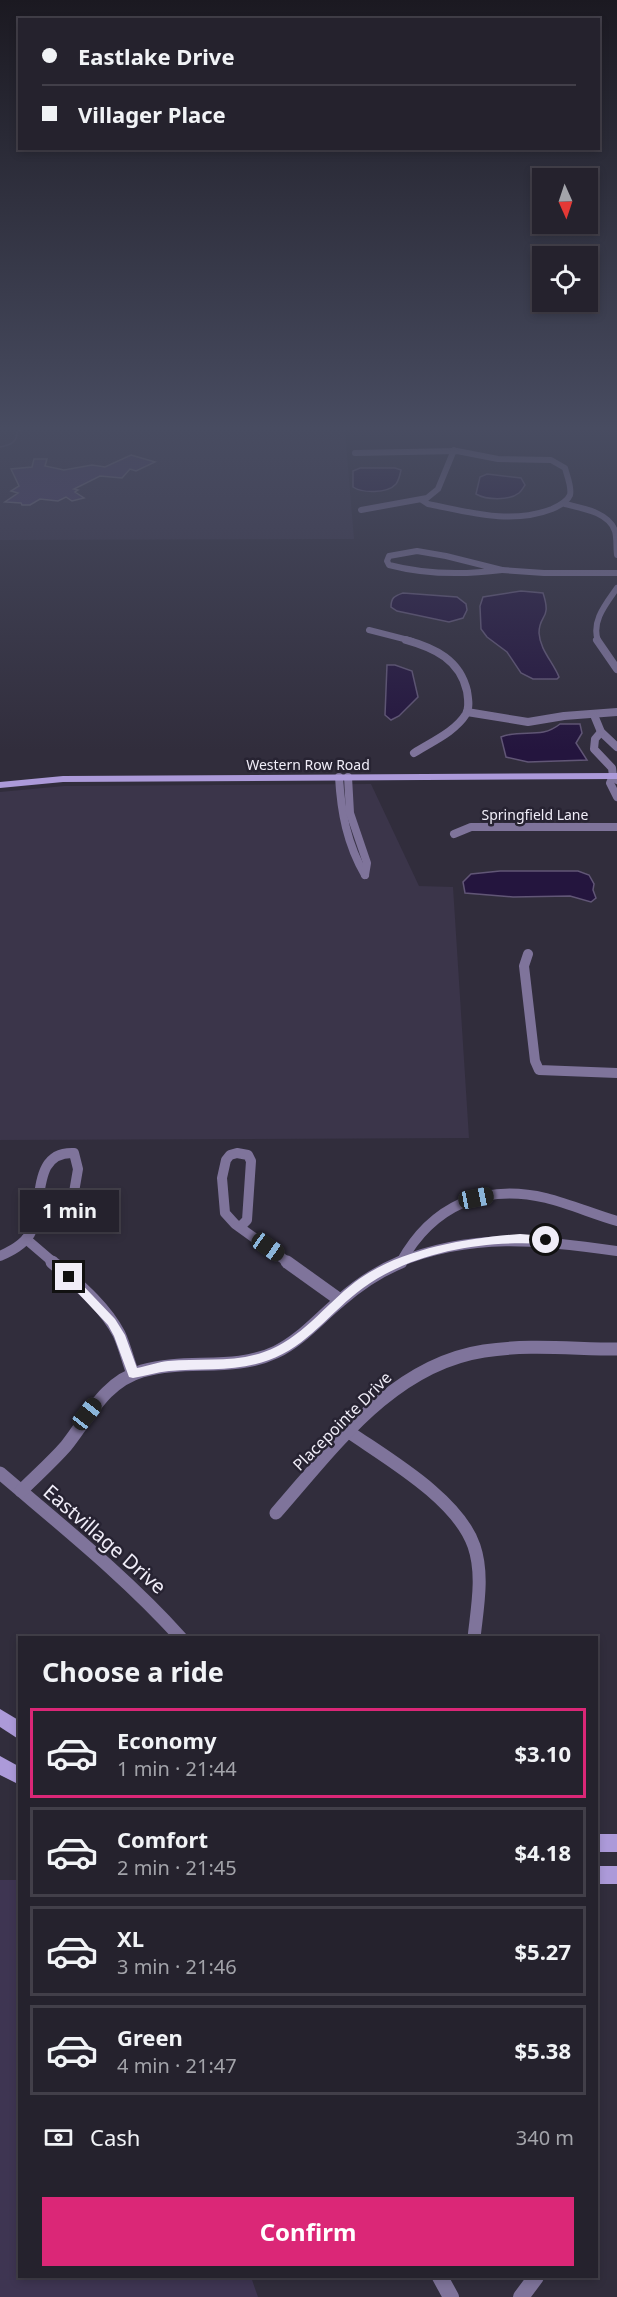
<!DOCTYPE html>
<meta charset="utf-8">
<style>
:root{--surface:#25222d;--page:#312f39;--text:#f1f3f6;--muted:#a3a4aa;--line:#423f49;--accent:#db2777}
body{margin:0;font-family:"Noto Sans",sans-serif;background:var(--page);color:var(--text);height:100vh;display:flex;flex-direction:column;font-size:22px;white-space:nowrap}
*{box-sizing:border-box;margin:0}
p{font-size:20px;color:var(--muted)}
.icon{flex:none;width:33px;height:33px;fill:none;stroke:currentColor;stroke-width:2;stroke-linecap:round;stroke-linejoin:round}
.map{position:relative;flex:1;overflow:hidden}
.drawer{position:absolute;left:18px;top:1636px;width:580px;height:642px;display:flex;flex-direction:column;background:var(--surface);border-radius:0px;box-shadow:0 3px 9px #0003,0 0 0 2px var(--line)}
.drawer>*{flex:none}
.banner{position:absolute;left:18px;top:18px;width:582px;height:132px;border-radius:0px;box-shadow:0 3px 9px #0003,0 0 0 2px var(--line);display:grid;align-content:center;height:132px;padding:0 24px;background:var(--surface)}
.needle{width:39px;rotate:177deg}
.controls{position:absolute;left:532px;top:168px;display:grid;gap:12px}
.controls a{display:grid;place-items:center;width:66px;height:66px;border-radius:0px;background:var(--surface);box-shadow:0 3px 9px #0003,0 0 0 2px var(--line);font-size:30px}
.end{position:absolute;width:27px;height:27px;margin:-14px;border:8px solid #f0edf8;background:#111;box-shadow:0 0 0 3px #111}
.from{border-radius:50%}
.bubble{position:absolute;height:42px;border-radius:0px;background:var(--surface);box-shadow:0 3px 9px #0003,0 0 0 2px var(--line);font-size:20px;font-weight:700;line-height:42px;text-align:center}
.car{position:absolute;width:18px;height:36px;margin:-18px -9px;border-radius:8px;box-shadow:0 0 4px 2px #0007;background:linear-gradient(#222 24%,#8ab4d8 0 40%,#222 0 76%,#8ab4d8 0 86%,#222 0)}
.banner b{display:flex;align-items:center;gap:21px;height:57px;font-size:22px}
.banner b+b{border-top:2px solid var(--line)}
.banner i{width:15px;height:15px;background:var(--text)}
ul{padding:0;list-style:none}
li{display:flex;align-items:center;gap:18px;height:90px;margin:0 12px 9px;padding:0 12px;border:3px solid var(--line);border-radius:0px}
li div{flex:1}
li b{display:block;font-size:22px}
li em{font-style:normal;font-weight:700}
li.active{border-color:var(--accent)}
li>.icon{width:54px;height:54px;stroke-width:1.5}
h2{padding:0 24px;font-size:27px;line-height:72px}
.pay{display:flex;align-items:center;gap:15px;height:66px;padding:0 24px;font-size:22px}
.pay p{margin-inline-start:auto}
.action{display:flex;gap:12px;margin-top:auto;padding:12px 24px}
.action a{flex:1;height:69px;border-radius:0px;background:var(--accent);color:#fff;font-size:24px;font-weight:700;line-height:69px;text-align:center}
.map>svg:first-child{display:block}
.built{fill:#3b354a}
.green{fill:#3e3552}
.water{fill:#24153e;stroke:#615676;stroke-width:1.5}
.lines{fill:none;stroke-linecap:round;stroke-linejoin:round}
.stream{stroke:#615676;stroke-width:1.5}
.building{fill:#4a3c69;stroke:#736f80;stroke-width:1.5}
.street-far4{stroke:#7f749b;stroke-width:6}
.street-far3{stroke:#7f749b;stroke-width:8}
.street-far2{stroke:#7f749b;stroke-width:10}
.street-far1{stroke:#7f749b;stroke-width:13}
.street{stroke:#7f749b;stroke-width:16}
.secondary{fill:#ac9ad9;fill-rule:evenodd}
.route{fill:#f0edf8}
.labels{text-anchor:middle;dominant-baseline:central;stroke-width:5;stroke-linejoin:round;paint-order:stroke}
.far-street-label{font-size:14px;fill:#f0edf8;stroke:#272332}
.street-label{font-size:16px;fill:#f0edf8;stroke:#272332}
.near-street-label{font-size:20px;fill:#f0edf8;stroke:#272332}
</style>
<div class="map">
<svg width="617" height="2297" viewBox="0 0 617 2297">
<rect width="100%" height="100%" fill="#312d3c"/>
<!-- built -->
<g class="built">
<polygon points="0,430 345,430 354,539 0,540"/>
<polygon points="371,784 419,886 453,887 469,1138 0,1140 0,792 64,786"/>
</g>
<!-- green -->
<polygon class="green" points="0,1880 20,1880 20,2277 251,2277 258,2297 0,2297"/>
<!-- water -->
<g class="water">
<path d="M360,468H395L401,470C400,475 399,480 396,484C387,494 362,493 353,487V471Z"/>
<path d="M487,474L521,478L525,485C523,488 522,491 519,493C509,501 486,500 476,494L480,477Z"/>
<path d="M521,591L543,593C552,620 539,614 539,633C540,650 553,662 559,677L557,679H533L521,673L507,652L487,637L481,629L480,606L483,597Z"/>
<path d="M403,593L457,597L466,604L467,610L463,618L449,622L397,611L391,607C391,597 395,596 403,593Z"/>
<polygon points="387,665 395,665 412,671 418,697 399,716 391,720 385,715"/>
<path d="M560,724H580L582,733L576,743L587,760L528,762L506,757L501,737C523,728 540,740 560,724Z"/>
<polygon points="500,871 578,871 589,875 594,884 593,890 596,898 591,902 570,896 513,897 465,893 463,882 471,874"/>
</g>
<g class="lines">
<!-- stream -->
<path class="stream" d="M0,447C10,445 17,443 17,432L21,430"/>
</g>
<!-- building -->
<polygon class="building" points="131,455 155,462 136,471 130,469 122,478 100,476 74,489 78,490 75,492 84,498 72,501 66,497 58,501 40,499 30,505 22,505 21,503 5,502 18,493 11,491 19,486 11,469 32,467 34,459 47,459 45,466 64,470 92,465 105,467"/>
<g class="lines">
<!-- street-far4 -->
<g class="street-far4">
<path d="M355,453L457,451L498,459L551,460L565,468C567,476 572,487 570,495C567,502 559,506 552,509C511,525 469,512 428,504L422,500"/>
<path d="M565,504C581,508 609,512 615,531C617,538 616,547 617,555"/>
<polyline points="361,510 427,498 438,489 454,450"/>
<path d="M417,551L446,556L502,570C463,575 427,575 389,565L387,561L389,556Z"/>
<polyline points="502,570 544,573 617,573"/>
<polyline points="369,630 412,641"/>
<path d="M598,641C591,621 606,604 617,588"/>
</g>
<!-- street-far3 -->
<g class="street-far3">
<path d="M406,640C435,648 460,660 467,691C468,698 470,707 466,714C455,732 431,742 414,753"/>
<polyline points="597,640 617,669"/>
<polyline points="467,712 528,722 564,716 617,712"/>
<polyline points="594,715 601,732 617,747"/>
<polyline points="601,732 595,739 594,749 612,768 613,776 617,780"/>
<polyline points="613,776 610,783 617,797"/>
<path d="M339,777C341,812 347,844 365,875"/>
<polyline points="348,777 350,813 367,863 365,875"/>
<polyline points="454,834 471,827 617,827"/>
</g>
<!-- street-far2 -->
<g class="street-far2">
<polyline points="528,954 524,966 535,1061 539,1070 617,1073"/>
<polyline points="240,1227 247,1220 251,1161 248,1155 237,1153 230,1155 226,1160 222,1178 225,1213 235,1224 289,1263"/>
<polyline points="26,1239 54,1263"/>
<path d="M0,1256C11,1251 23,1245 30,1234C45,1206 30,1151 74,1153L78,1169L73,1198L63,1205L38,1207"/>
<path d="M401,1262C432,1206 483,1183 546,1198C570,1204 593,1214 617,1221"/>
<path d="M397,1263C471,1232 540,1240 617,1251"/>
</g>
<!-- street-far1 -->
<g class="street-far1">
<path d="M52,1262C76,1283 104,1305 119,1334C125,1347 128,1361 133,1374"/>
<polyline points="287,1262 340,1300"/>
<path d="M349,1432C388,1459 458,1499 474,1546C484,1575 477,1609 474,1638"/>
<path d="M0,1473C62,1526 126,1577 181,1638"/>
<path d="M21,1491C36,1476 52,1462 66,1446C89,1417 104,1382 142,1371C186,1358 234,1372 276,1352C301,1340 319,1318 340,1301C358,1285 379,1271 401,1262"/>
<path d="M276,1513C334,1447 392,1365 484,1351C528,1344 573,1349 617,1349"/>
</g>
<!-- street -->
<g class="street">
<polyline points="440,2277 451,2297"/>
<polyline points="521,2297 536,2277"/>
</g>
<!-- secondary -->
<g class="secondary">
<polygon points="617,773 617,779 63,782 0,788 0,782 63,776"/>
<polygon points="0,1709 20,1721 20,1740 0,1727"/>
<polygon points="0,1756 20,1767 20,1785 0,1775"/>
<rect x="597" y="1834" width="20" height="18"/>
<rect x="597" y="1866" width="20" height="18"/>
</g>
</g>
<!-- sky -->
<linearGradient id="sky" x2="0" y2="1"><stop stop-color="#1b1921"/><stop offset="0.57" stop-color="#484c61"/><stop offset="1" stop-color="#484c61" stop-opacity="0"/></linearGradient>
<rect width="617" height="751" fill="url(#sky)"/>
<!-- route -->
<path class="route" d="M520,1234L546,1236L551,1240L546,1244C484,1240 414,1251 363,1288C331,1311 307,1347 269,1360C236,1372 203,1368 169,1371C157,1372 145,1376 133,1378L129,1377L114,1336L108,1325L63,1277L65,1274H72L115,1319L125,1335L137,1368C147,1366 158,1362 168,1361C200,1358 233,1363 264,1352C300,1340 325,1305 355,1282C399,1249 466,1238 520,1234Z"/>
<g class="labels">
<!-- far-street labels -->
<g class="far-street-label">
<text x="308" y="764">Western Row Road</text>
<text x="535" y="814">Springfield Lane</text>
</g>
<!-- street labels -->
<g class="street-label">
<text transform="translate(342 1421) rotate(-45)">Placepointe Drive</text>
</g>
<!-- near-street labels -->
<g class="near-street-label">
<text transform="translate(105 1539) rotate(41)">Eastvillage Drive</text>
</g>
</g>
</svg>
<div class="controls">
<a><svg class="needle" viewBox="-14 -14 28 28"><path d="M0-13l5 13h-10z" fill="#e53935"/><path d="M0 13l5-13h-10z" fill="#a3a4aa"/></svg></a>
<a><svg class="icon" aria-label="locate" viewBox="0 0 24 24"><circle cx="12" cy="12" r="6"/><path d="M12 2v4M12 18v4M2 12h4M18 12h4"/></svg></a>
</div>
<i class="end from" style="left:546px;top:1240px"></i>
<i class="end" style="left:69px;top:1277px"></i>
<div class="bubble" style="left:20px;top:1190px;width:99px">1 min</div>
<i class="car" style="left:476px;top:1198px;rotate:79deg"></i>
<i class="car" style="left:268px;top:1247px;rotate:125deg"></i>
<i class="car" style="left:87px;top:1414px;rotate:38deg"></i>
<div class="banner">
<b><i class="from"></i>Eastlake Drive</b>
<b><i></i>Villager Place</b>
</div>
<section class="drawer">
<h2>Choose a ride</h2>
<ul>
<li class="active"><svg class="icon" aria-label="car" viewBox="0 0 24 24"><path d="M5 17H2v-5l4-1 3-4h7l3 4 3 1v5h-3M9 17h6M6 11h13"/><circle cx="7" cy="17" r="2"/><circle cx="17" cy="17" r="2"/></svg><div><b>Economy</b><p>1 min · 21:44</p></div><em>$3.10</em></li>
<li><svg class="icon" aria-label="car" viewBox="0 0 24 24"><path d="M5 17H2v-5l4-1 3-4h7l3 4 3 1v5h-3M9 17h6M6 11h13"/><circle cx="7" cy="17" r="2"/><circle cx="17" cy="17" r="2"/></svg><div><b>Comfort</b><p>2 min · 21:45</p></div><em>$4.18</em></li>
<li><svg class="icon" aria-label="car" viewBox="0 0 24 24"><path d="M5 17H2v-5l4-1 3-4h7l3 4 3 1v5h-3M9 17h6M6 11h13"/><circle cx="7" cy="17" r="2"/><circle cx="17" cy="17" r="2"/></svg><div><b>XL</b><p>3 min · 21:46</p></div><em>$5.27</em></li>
<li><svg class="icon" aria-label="car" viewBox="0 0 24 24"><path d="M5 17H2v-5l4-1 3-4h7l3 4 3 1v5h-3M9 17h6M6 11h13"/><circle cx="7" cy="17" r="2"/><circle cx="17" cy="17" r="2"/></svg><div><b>Green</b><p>4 min · 21:47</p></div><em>$5.38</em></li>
</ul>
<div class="pay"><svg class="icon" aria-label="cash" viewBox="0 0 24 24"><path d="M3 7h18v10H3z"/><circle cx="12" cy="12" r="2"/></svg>Cash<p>340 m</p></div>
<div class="action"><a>Confirm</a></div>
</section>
</div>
